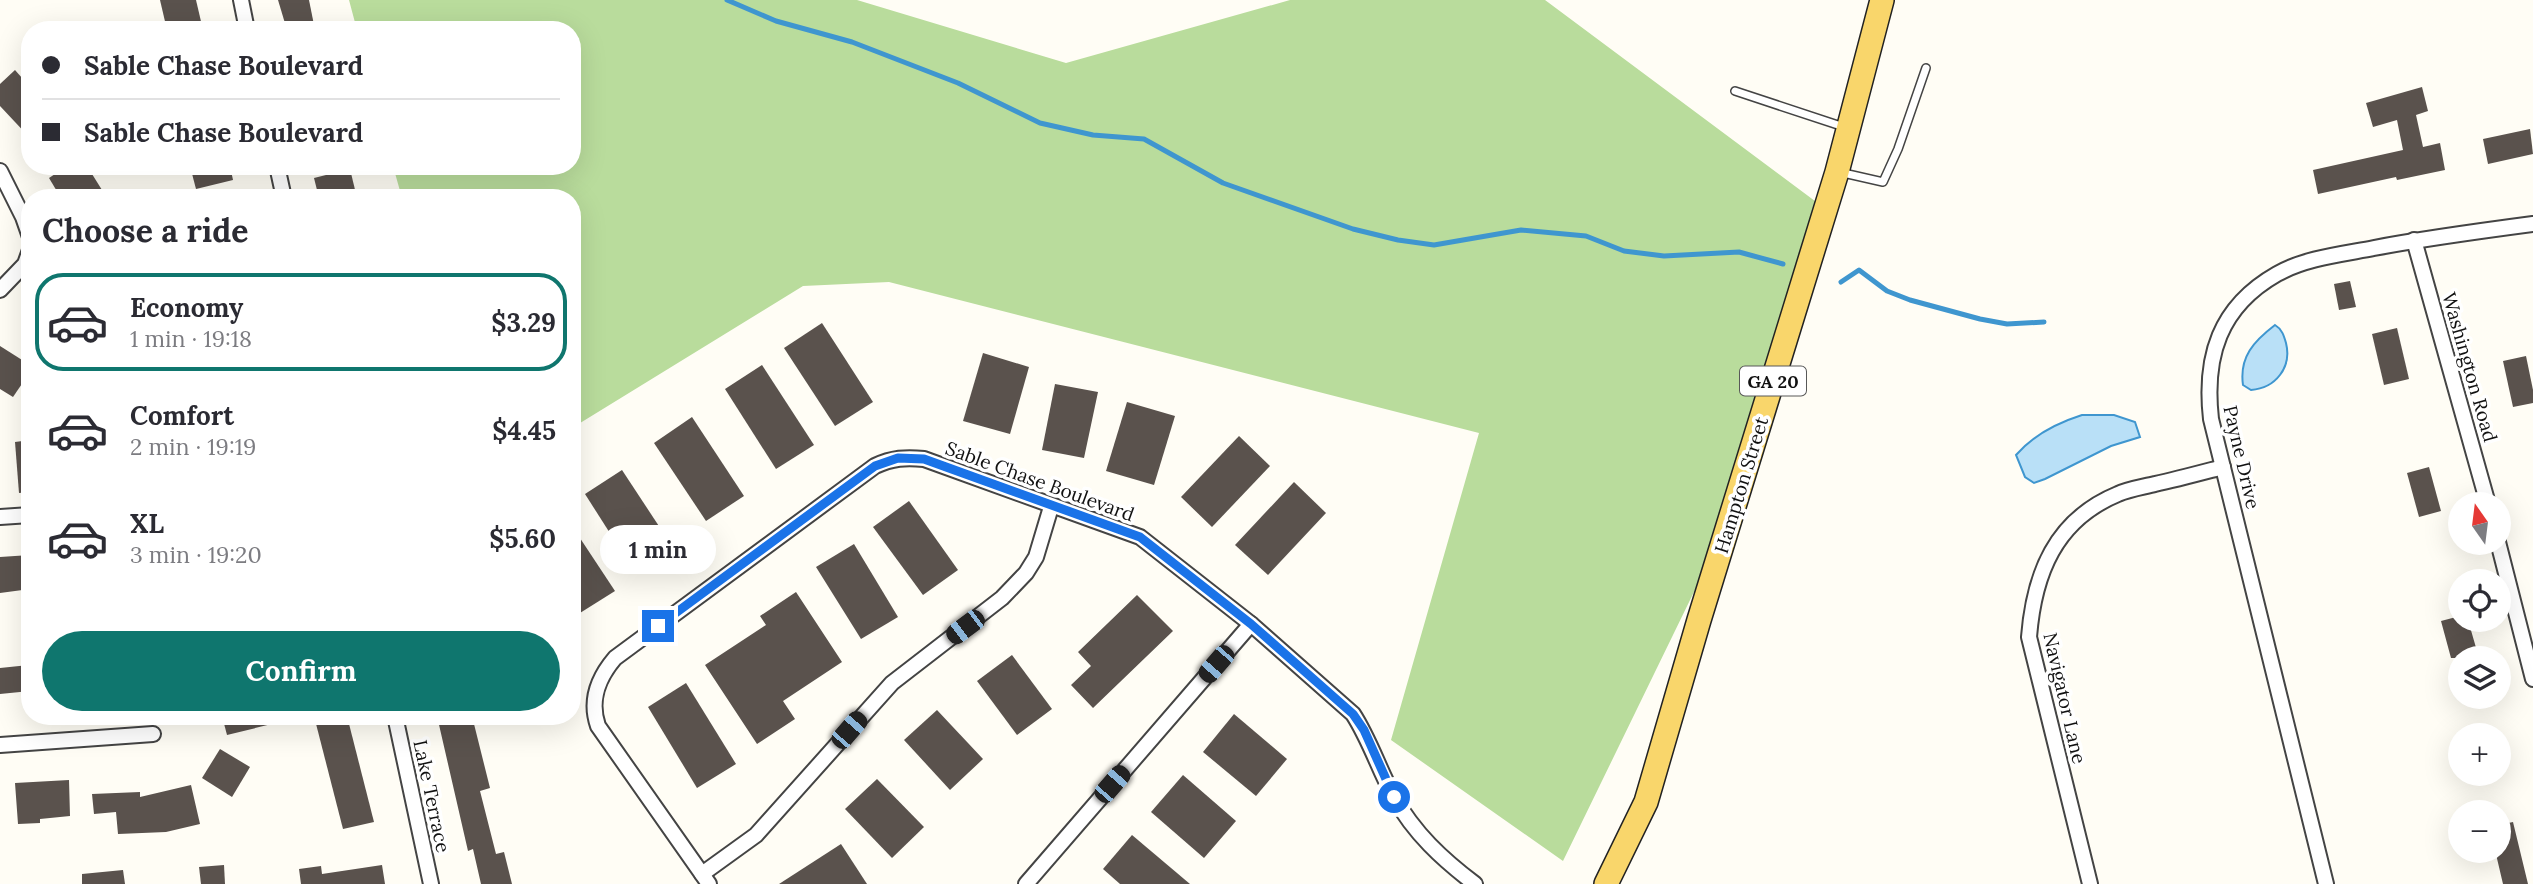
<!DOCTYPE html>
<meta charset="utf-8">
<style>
:root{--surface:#fff;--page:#f2f2f3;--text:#2b2b33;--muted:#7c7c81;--line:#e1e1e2;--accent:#0f766e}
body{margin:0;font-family:Lora,serif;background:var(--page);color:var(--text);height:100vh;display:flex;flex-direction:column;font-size:26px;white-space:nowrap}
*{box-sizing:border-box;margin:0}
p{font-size:23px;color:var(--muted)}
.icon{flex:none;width:38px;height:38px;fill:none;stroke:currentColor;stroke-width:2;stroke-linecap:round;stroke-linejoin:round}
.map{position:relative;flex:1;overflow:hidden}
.panel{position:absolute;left:21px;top:189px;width:560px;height:536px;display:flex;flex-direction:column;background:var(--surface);border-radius:28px;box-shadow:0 7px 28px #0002}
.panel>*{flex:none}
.guide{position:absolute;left:21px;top:21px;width:560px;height:154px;border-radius:28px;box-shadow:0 7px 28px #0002;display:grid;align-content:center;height:154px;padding:0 21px;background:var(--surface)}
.needle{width:46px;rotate:346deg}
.controls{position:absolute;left:2448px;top:492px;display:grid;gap:14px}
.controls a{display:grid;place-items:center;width:63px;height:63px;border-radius:50%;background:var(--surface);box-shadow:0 7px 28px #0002;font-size:35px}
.end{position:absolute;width:32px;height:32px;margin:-16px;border:9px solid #1a73e8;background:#fff;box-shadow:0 0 0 4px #fff}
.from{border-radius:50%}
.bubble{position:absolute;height:49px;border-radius:24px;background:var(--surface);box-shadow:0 7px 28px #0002;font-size:23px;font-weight:800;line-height:49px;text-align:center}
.car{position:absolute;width:21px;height:42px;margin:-21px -10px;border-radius:9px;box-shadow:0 0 5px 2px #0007;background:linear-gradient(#222 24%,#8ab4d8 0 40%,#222 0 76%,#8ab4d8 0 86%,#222 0)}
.guide b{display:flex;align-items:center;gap:24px;height:66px;font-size:26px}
.guide b+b{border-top:2px solid var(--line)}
.guide i{width:18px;height:18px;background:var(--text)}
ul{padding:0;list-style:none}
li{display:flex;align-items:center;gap:21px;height:98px;margin:0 14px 10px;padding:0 7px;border:4px solid transparent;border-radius:28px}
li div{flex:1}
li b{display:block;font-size:26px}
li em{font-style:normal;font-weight:800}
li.active{border-color:var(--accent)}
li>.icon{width:63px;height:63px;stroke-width:1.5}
h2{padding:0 21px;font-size:32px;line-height:84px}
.primary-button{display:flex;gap:14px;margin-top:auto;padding:14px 21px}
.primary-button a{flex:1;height:80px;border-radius:42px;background:var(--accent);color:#fff;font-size:28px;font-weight:800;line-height:80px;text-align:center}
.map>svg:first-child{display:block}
.forest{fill:#b9dc9c}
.water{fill:#b9e0f7;stroke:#3f96cf;stroke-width:2}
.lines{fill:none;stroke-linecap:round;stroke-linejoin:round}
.stream{stroke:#3f96cf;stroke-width:5}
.building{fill:#5a524d}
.lane-casing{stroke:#444;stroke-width:10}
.street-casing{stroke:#444;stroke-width:18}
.primary-casing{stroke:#222;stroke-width:26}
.lane{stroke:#fff;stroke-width:7}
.street{stroke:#fff;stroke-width:14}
.primary{stroke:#f9d66b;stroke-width:23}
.route{stroke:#1a73e8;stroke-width:9}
.labels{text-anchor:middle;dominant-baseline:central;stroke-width:7;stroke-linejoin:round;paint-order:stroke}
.shield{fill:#fff;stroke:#585858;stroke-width:2}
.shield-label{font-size:18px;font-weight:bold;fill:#111}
.street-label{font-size:19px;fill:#111;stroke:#fff}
</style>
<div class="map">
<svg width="2533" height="884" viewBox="0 0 2533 884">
<rect width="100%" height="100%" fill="#fffdf5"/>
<!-- forest -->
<polygon class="forest" points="349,0 857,0 1066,63 1290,0 1545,0 1831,213 1727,524 1563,861 1391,740 1479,433 889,282 803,286 572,428 572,198 402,198 393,166 572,166 572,30 357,30"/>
<!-- water -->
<g class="water">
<path d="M2275,325C2282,329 2284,336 2286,343C2292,367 2276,388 2251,390L2243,385C2239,357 2254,341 2275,325Z"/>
<path d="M2082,415H2114L2135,422L2140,437L2111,446L2045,479L2034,483L2025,477L2016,455C2033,435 2057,423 2082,415Z"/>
</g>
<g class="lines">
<!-- stream -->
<g class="stream">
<polyline points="727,0 776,21 852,42 958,83 1040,123 1093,135 1144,139 1223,183 1353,229 1398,240 1434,245 1521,230 1586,236 1624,251 1664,256 1739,252 1783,264"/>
<polyline points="1841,282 1859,270 1887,291 1910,300 1980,319 2007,324 2044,322"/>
</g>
</g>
<!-- building -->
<g class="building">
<polygon points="160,0 196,0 203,30 167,30"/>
<polygon points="278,0 309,0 315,30 287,30"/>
<polygon points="15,70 30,87 30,138 0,106 0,84"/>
<polygon points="2422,87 2428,111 2416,115 2423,147 2440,143 2445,170 2397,180 2396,177 2318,194 2313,170 2403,150 2397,120 2373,127 2366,103"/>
<polygon points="2530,129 2533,154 2488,164 2483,139"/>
<polygon points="67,166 87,166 107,198 61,198 49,178"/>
<polygon points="190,166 230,166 233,180 196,189"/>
<polygon points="350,169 357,198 319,198 314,178"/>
<polygon points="2350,281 2356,307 2339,310 2334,284"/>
<polygon points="822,323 873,402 835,426 784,348"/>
<polygon points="2397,328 2409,379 2384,385 2372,334"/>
<polygon points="0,346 30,365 30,372 13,397 0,389"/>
<polygon points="983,353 1029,367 1010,434 963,421"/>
<polygon points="2526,356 2533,390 2533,403 2513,407 2503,361"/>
<polygon points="762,365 814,445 776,469 725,389"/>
<polygon points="1055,384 1098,392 1084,458 1042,450"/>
<polygon points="1127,402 1175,416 1154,485 1106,471"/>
<polygon points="692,417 744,496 706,521 654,443"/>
<polygon points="1239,436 1270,466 1212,527 1181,497"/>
<polygon points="30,440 30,492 19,493 15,442"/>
<polygon points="2429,467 2441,511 2419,517 2407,473"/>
<polygon points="622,470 674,549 636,574 585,494"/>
<polygon points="1294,482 1326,513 1268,575 1235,545"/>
<polygon points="909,501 958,570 923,595 873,527"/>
<polygon points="572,526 615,591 572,618"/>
<polygon points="854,544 898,617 861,639 816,567"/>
<polygon points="30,555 30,589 0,593 0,557"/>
<polygon points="796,592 842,662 783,701 795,719 757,744 705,665 766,625 760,616"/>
<polygon points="1137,595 1173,631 1093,708 1071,685 1091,666 1078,652"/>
<polygon points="2460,616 2460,620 2468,620 2479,658 2451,658 2441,621"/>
<polygon points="1012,655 1052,709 1017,735 977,681"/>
<polygon points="29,665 30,691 0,694 0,668"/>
<polygon points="686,683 736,764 697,788 648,707"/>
<polygon points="937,710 983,759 950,790 904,740"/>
<polygon points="1234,714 1287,759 1256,796 1203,752"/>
<polygon points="222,716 284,716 284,721 227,735"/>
<polygon points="314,716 347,716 374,822 343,829"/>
<polygon points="437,716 472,716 490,788 480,791 496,854 504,852 512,884 481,884 473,849 468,851"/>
<polygon points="220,749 250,767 232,797 202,778"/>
<polygon points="1183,775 1236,821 1204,858 1151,812"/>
<polygon points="877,779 924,827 892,858 845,809"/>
<polygon points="69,780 70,816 40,819 40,823 18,824 15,783"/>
<polygon points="191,785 200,824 166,832 118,834 116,812 94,814 92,794 140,792 140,797"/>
<polygon points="2513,822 2528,884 2503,884 2495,850 2499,850 2499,825"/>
<polygon points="1132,835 1190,884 1120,884 1103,869"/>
<polygon points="841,844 867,884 779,884"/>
<polygon points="224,865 225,884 201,884 199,867"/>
<polygon points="382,865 385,884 301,884 299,869 321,866 322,874"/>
<polygon points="123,870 125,884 82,884 82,874"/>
</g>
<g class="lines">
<defs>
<g id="lane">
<polyline points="1735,91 1844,127"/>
<polyline points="1839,172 1883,182 1898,149 1926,68"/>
</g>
<g id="street">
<polyline points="241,0 247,30"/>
<polyline points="277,166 284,198"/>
<polyline points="0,171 23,217 30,237"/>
<polyline points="2414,240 2488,504"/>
<polyline points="0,290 25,264 30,250"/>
<polyline points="0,517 30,515"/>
<polyline points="2498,542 2533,679"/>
<polyline points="395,716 431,884"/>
<polyline points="0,745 153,734"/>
<polyline points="702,874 756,835 892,683 1002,598 1026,573 1036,557 1051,507"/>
<path d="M709,884L598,726C589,700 598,678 615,658L875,466C892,458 906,457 924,459L1140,537L1251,624L1353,714C1370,740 1379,770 1394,797C1414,833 1442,859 1475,884"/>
<polyline points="1026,884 1251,624"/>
<path d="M2090,884L2029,637C2034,574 2055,520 2118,494C2129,489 2143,487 2155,484C2178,479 2200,473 2223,467"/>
<path d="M2326,884L2211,419C2204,357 2219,307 2277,274C2305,258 2343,254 2374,248C2427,238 2480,231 2533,224"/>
</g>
<polyline id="primary" points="1606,884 1646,802 1699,620 1837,172 1882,0"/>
</defs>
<!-- lane casing -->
<use href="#lane" class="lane-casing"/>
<!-- street casing -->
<use href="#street" class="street-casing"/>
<!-- primary casing -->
<use href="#primary" class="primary-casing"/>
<!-- lane -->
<use href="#lane" class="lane"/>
<!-- street -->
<use href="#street" class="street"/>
<!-- primary -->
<use href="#primary" class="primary"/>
</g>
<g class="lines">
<!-- route -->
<polyline class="route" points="658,626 875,466 898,458 924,459 1140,537 1251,624 1353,714 1364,730 1394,797"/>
</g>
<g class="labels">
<!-- shield labels -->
<rect class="shield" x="1740" y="366.5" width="66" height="29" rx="5"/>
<g class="shield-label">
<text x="1773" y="381">GA 20</text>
</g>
<!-- street labels -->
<g class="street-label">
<text transform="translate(2470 367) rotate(74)">Washington Road</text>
<text transform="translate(2242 457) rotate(77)">Payne Drive</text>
<text transform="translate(1040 481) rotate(20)">Sable Chase Boulevard</text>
<text transform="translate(1741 485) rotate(-73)">Hampton Street</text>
<text transform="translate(2065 698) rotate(77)">Navigator Lane</text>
<text transform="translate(432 796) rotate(78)">Lake Terrace</text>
</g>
</g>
</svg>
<div class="controls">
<a><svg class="needle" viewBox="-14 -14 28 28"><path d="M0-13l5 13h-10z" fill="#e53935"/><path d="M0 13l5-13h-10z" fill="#7c7c81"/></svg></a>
<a><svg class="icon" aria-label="locate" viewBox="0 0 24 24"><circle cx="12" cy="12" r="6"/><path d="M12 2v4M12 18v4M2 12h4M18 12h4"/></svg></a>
<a><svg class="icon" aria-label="layers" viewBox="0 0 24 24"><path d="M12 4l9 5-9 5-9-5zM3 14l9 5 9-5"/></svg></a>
<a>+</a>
<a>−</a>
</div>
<i class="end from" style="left:1394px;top:797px"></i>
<i class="end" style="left:658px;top:626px"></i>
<div class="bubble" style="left:600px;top:525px;width:116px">1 min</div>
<i class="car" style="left:965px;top:627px;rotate:233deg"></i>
<i class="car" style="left:1216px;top:664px;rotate:221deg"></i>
<i class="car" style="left:849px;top:730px;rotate:41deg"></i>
<i class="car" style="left:1112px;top:784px;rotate:41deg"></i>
<div class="guide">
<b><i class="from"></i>Sable Chase Boulevard</b>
<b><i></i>Sable Chase Boulevard</b>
</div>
<section class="panel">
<h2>Choose a ride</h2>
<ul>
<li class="active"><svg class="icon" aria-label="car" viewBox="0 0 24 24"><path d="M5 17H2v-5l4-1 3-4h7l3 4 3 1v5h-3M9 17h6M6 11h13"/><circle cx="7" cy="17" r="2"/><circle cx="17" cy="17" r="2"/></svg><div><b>Economy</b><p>1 min · 19:18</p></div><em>$3.29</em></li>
<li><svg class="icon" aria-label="car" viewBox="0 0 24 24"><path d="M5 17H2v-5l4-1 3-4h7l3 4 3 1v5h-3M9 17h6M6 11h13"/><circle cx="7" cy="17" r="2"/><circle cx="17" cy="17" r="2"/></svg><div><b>Comfort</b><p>2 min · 19:19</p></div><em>$4.45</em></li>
<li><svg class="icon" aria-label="car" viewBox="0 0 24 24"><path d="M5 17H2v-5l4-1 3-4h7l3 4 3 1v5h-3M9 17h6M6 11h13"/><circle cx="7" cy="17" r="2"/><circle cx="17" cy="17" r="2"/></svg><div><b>XL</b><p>3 min · 19:20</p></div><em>$5.60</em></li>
</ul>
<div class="primary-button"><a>Confirm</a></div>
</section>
</div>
